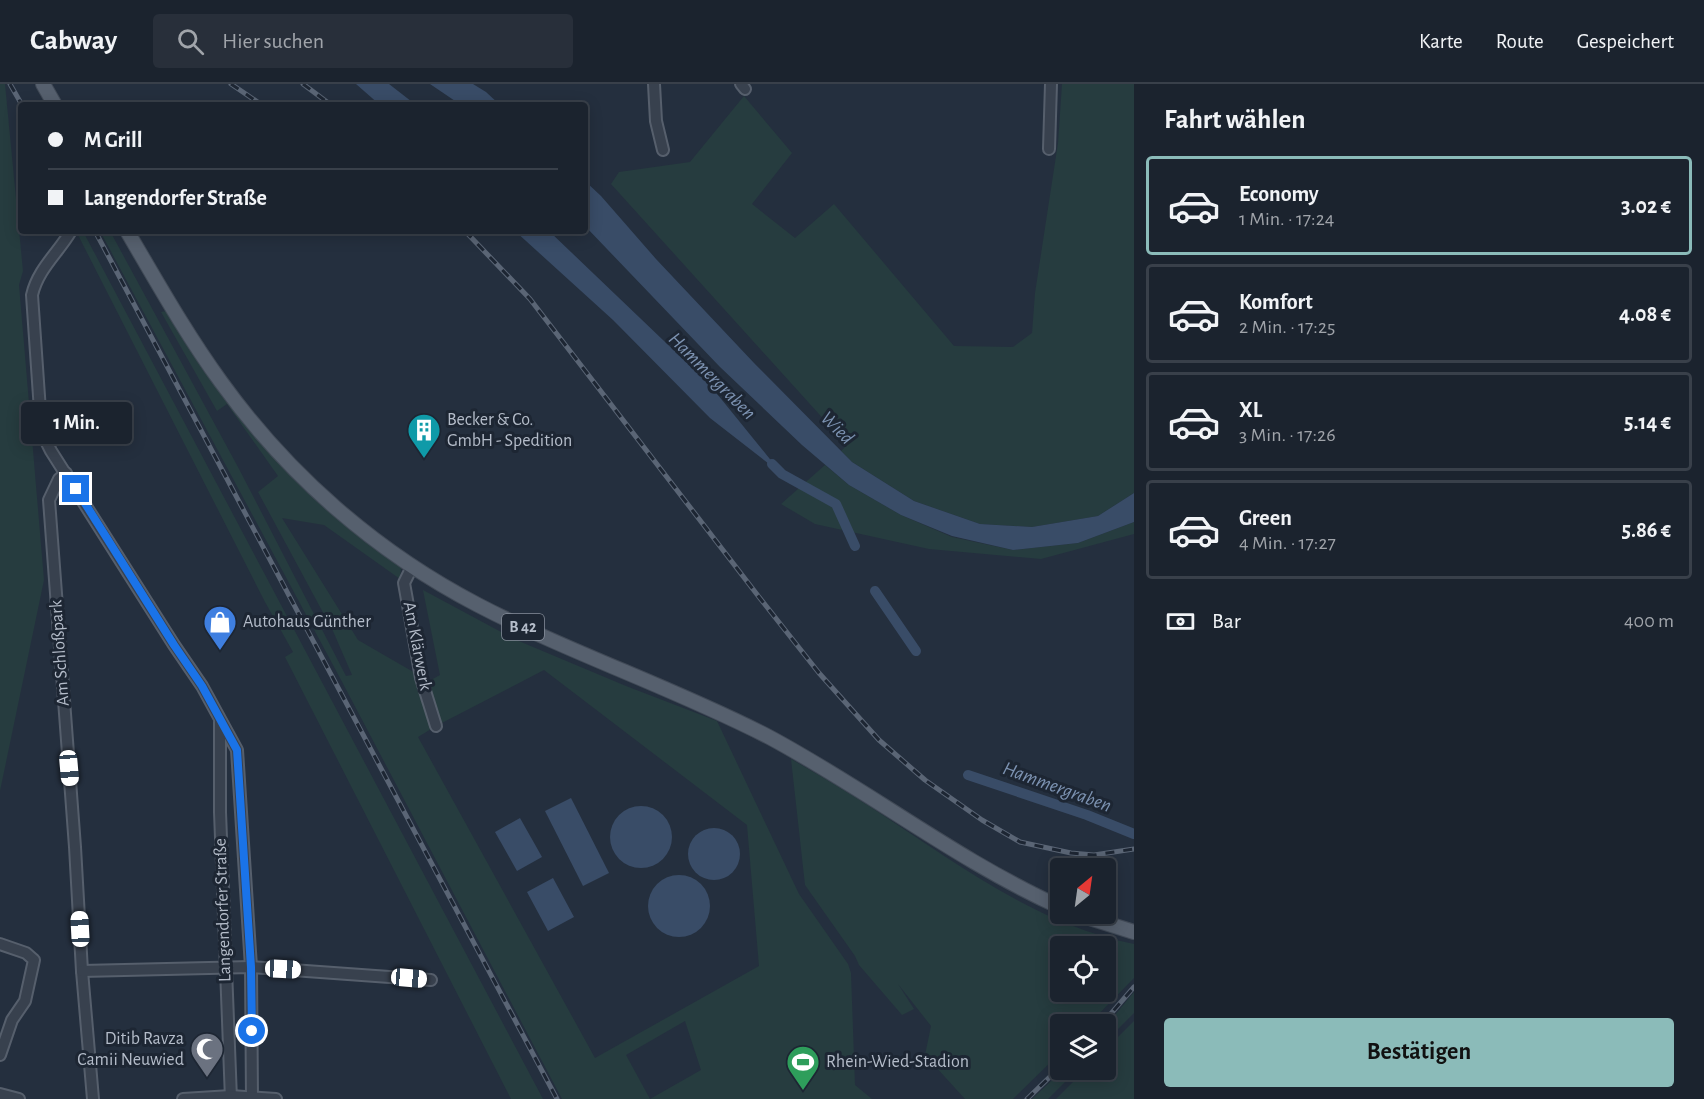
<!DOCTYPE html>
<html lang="de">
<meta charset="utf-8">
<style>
:root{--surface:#1b232e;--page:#282f3a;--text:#f1f3f6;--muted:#a0a4aa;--line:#39404a;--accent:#8bbbb9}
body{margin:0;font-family:"Alegreya Sans",sans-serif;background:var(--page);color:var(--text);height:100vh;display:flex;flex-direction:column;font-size:22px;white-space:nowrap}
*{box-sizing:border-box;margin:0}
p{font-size:20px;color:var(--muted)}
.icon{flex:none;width:33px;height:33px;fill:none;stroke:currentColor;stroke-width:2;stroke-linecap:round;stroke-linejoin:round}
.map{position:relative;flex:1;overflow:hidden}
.drawer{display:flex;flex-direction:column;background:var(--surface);width:570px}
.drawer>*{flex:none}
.top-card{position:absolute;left:18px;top:18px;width:570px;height:132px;border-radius:6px;box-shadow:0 3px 15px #0003,0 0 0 2px var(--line);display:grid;align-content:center;height:132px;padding:0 30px;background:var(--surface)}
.needle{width:39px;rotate:29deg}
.tools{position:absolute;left:1050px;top:774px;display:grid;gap:12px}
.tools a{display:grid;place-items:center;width:66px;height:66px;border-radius:6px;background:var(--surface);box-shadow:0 3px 15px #0003,0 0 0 2px var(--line);font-size:30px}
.end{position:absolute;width:27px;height:27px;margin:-14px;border:8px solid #1a73e8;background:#fff;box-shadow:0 0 0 3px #fff}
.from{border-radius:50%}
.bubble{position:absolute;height:42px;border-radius:6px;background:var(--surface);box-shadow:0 3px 15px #0003,0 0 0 2px var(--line);font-size:20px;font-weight:600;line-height:42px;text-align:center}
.car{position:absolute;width:18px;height:36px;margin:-18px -9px;border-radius:8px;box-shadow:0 0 4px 2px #0007;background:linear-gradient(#fff 24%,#345 0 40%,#fff 0 76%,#345 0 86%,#fff 0)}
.top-card b{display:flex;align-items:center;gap:21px;height:57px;font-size:22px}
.top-card b+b{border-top:2px solid var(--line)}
.top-card i{width:15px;height:15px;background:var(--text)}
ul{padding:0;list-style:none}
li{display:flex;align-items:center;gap:18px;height:99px;margin:0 12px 9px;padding:0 18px;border:3px solid var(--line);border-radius:6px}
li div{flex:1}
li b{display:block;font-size:22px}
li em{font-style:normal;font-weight:600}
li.current{border-color:var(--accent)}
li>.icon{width:54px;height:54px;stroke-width:1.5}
h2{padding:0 30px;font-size:27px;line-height:72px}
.pay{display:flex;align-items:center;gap:15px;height:66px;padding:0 30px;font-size:22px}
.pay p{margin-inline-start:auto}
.button{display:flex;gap:12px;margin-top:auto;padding:12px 30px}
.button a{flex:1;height:69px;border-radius:6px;background:var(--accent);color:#111;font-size:24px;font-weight:600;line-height:69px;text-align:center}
header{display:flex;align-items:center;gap:36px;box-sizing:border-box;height:84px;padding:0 30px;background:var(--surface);border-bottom:2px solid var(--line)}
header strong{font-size:28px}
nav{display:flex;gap:33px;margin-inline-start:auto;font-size:21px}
.search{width:420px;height:54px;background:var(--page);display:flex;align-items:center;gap:15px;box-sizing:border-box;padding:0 21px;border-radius:6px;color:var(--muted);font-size:22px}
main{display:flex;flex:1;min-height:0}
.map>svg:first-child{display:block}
.green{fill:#263c3f;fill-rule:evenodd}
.water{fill:#394c67}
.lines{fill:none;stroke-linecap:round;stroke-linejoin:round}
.canal{stroke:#394c67;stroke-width:10}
.minor-casing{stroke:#565f6c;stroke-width:14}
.major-casing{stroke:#414a57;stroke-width:16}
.minor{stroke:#38414e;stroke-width:10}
.major{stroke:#56606e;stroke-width:14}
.rail-casing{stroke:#5a6575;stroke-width:5}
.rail{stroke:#1d2633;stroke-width:3;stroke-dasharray:9;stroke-linecap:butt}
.route{stroke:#1a73e8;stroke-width:8}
.labels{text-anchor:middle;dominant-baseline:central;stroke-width:6;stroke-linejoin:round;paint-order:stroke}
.shield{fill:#1d2633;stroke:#878f9c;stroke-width:1.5}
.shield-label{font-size:16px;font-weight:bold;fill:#b4bcc9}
.poi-label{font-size:18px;fill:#b4bcc9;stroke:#1d2633;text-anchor:start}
.street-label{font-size:18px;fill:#b4bcc9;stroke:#1d2633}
.water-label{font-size:20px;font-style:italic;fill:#7c92b1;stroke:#1d2633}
</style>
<header>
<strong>Cabway</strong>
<div class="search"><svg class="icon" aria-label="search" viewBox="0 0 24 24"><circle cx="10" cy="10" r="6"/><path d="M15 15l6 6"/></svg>Hier suchen</div>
<nav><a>Karte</a><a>Route</a><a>Gespeichert</a></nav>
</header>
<main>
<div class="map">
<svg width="1134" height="1015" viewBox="0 0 1134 1015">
<rect width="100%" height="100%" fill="#242f3e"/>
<!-- green -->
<g class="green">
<polygon points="0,0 5,0 23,187 19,201 44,496 0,707"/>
<polygon points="1062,0 1134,0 1134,409 1098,432 1032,443 980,440 914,417 852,378 841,367 847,361 611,100 619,88 690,78 744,12 792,69 752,120 795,154 834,120 954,262 1013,263 1032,249 1035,209 1058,59"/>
<polygon points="80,147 83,147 86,153 543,1015 511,1015 285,573 293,568 265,518 78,151"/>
<path d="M100,147H110L238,383L346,592L352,591L333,547L258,408L278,392L227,320L217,327L161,228L166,227L229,318L317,417L401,484L400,495L324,441L282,434L358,556L429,597L440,591L423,506L514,555L626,602L717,637L799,810L848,880L851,889L855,1001L872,1015H562L340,594ZM544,586L747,741L759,882L595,974L418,653L436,642ZM685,937L701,986L650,1015L626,971Z"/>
<polygon points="825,381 849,401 901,431 952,453 1013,466 1078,459 1134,438 1134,450 1041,475 929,465 815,440 781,420"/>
<path d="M791,675C817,690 843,705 869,722C952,776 1034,840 1134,860V894L1089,940H1060V969L1013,1015H965L925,971L931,942L898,900L914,925L902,931L859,881L855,872L805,801ZM1060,862H1106V908H1060Z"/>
<polygon points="1134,908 1134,929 1106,957 1106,942"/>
<polygon points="1134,937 1134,1015 1056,1015 1085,986 1106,986 1106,965"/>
<polygon points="1063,986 1077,986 1048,1015 1032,1015"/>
</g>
<!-- water -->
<g class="water">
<polygon points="356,0 389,0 416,21 380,21"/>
<polygon points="430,0 473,0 486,8 500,21 461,21"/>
<polygon points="585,97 601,112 656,175 754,279 852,378 914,417 980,440 1032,443 1098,432 1134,409 1134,438 1078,459 1013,466 952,452 901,431 849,401 802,361 720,283 585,142"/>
<polygon points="515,147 549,147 709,300 782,390 710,334 613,236"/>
<polygon points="571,714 609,789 583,802 545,727"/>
<circle cx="641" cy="753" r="31"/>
<polygon points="520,734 542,773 517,787 495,748"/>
<circle cx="714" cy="770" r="26"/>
<circle cx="679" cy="822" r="31"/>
<polygon points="553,794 574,833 548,847 527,808"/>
</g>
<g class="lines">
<!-- canal -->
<g class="canal">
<polyline points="772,380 782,390 836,420 855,462"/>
<polyline points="875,507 916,567"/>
<polyline points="968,691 1087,731 1134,750"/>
</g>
<defs>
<g id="minor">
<polyline points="654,0 656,37 663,66"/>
<polyline points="741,0 745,5"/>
<polyline points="1049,65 1051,0"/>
<path d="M71,147C58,169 38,185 32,211L41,341L45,355L51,367L174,561L202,602L237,666L251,883L252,1015"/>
<polyline points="66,389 59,395 49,416 75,763 82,887 93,1015"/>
<polyline points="412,483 404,499 421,594 436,642"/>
<polyline points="220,638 220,728 231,1015"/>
<polyline points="0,860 26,869 34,876 25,917 12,936 0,971"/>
<polyline points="82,887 251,883 431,896"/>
<polyline points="0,1010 19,1015"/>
<polyline points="183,1015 231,1012 276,1015"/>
</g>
<g id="major">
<polyline points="43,0 55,21"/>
<path d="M127,147C157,198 186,250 221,298C288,391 376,468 478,521C572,570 674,604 769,653C868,706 958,777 1060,823"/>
<polyline points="1077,830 1134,848"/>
</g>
</defs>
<!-- minor casing -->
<use href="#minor" class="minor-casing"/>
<!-- major casing -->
<use href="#major" class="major-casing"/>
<!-- minor -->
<use href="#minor" class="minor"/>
<!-- major -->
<use href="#major" class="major"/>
<defs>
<g id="rail">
<polyline points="10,0 22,21"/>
<polyline points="231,0 262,21"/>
<polyline points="303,0 331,21"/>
<polyline points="95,147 557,1015"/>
<polyline points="465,147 530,215 759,513 819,589 879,656 925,696 982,736 1020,758 1071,769 1094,771 1134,765"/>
<polyline points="1102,940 1134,903"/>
<polyline points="1027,1015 1060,983"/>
</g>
</defs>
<!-- rail casing -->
<use href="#rail" class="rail-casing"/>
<!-- rail -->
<use href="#rail" class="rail"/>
</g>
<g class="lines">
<!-- route -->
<polyline class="route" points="76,405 174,561 202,602 237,666 251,883 252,947"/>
</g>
<!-- icons -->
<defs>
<symbol id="building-pin" viewBox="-11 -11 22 30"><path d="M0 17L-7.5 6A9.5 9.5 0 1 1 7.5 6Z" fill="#0f9aa8" stroke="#1d2633"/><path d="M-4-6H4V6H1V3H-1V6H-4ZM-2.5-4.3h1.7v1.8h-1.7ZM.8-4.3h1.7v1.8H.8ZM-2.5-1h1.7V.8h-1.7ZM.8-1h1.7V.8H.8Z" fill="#fff"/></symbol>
<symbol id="shop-pin" viewBox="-11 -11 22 30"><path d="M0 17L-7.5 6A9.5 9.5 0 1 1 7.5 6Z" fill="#3f7fe0" stroke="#1d2633"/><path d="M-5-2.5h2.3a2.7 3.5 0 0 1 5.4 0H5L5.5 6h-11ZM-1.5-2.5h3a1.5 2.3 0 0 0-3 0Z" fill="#fff"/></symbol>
<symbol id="mosque-pin" viewBox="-11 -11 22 30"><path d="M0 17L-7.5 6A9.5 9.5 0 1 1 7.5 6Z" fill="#6b7280" stroke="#1d2633"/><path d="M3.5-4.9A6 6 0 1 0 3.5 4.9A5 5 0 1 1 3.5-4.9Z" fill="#fff"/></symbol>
<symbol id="stadium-pin" viewBox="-11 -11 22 30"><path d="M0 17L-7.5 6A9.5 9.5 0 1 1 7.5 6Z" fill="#2e9e5b" stroke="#1d2633"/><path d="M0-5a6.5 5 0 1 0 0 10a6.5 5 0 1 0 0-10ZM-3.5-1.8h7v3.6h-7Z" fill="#fff"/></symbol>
</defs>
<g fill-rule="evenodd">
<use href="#building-pin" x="405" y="327" width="38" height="52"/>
<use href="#shop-pin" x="201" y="519" width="38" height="52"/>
<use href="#mosque-pin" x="188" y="946" width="38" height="52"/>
<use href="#stadium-pin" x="784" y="959" width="38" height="52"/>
</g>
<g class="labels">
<!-- shield labels -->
<rect class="shield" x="502" y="530" width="42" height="26" rx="4.5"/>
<g class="shield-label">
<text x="523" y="543">B 42</text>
</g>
<!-- poi labels -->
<g class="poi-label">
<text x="447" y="336">Becker &amp; Co.<tspan x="447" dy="21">GmbH - Spedition</tspan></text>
<text x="243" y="538">Autohaus Günther</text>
<text x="184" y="955" text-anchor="end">Ditib Ravza<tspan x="184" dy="21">Camii Neuwied</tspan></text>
<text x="826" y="978">Rhein-Wied-Stadion</text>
</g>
<!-- street labels -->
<g class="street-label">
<text transform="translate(417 562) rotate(79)">Am Klärwerk</text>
<text transform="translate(60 569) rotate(-94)">Am Schloßpark</text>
<text transform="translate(223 826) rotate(-92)">Langendorfer Straße</text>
</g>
<!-- water labels -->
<g class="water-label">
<text transform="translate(712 292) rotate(45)">Hammergraben</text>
<text transform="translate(837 344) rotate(45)">Wied</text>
<text transform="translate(1057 703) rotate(20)">Hammergraben</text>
</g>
</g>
</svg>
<div class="tools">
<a><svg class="needle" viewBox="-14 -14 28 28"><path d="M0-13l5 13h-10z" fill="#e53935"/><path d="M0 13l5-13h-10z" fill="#a0a4aa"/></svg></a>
<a><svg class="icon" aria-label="locate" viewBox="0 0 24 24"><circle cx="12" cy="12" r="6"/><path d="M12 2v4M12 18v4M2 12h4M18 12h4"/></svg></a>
<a><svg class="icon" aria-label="layers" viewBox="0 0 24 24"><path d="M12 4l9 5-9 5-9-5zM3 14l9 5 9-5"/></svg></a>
</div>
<i class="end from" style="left:252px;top:947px"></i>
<i class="end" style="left:76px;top:405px"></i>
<div class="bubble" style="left:21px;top:318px;width:111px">1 Min.</div>
<i class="car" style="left:69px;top:684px;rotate:175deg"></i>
<i class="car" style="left:80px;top:845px;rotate:357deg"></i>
<i class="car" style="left:283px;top:885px;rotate:93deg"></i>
<i class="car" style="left:409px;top:894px;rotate:95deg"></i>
<div class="top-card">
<b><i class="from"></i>M Grill</b>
<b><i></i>Langendorfer Straße</b>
</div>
</div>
<section class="drawer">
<h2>Fahrt wählen</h2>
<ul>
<li class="current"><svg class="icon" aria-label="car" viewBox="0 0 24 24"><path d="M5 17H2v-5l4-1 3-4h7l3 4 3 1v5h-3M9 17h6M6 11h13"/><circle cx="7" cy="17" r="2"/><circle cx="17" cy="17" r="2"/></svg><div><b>Economy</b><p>1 Min. · 17:24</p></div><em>3.02 €</em></li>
<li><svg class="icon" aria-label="car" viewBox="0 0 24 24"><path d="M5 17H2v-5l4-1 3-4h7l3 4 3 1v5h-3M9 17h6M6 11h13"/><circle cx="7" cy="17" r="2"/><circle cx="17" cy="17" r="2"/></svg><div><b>Komfort</b><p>2 Min. · 17:25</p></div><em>4.08 €</em></li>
<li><svg class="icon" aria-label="car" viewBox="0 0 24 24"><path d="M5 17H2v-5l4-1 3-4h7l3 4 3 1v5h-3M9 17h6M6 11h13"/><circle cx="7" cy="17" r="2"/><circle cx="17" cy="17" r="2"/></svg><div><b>XL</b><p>3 Min. · 17:26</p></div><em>5.14 €</em></li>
<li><svg class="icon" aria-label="car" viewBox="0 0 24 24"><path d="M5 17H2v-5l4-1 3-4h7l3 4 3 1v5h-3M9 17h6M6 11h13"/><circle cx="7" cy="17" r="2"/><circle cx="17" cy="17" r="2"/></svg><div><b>Green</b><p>4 Min. · 17:27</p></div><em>5.86 €</em></li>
</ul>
<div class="pay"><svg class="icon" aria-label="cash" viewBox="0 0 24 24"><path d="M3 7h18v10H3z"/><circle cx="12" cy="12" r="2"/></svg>Bar<p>400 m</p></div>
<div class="button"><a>Bestätigen</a></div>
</section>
</main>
